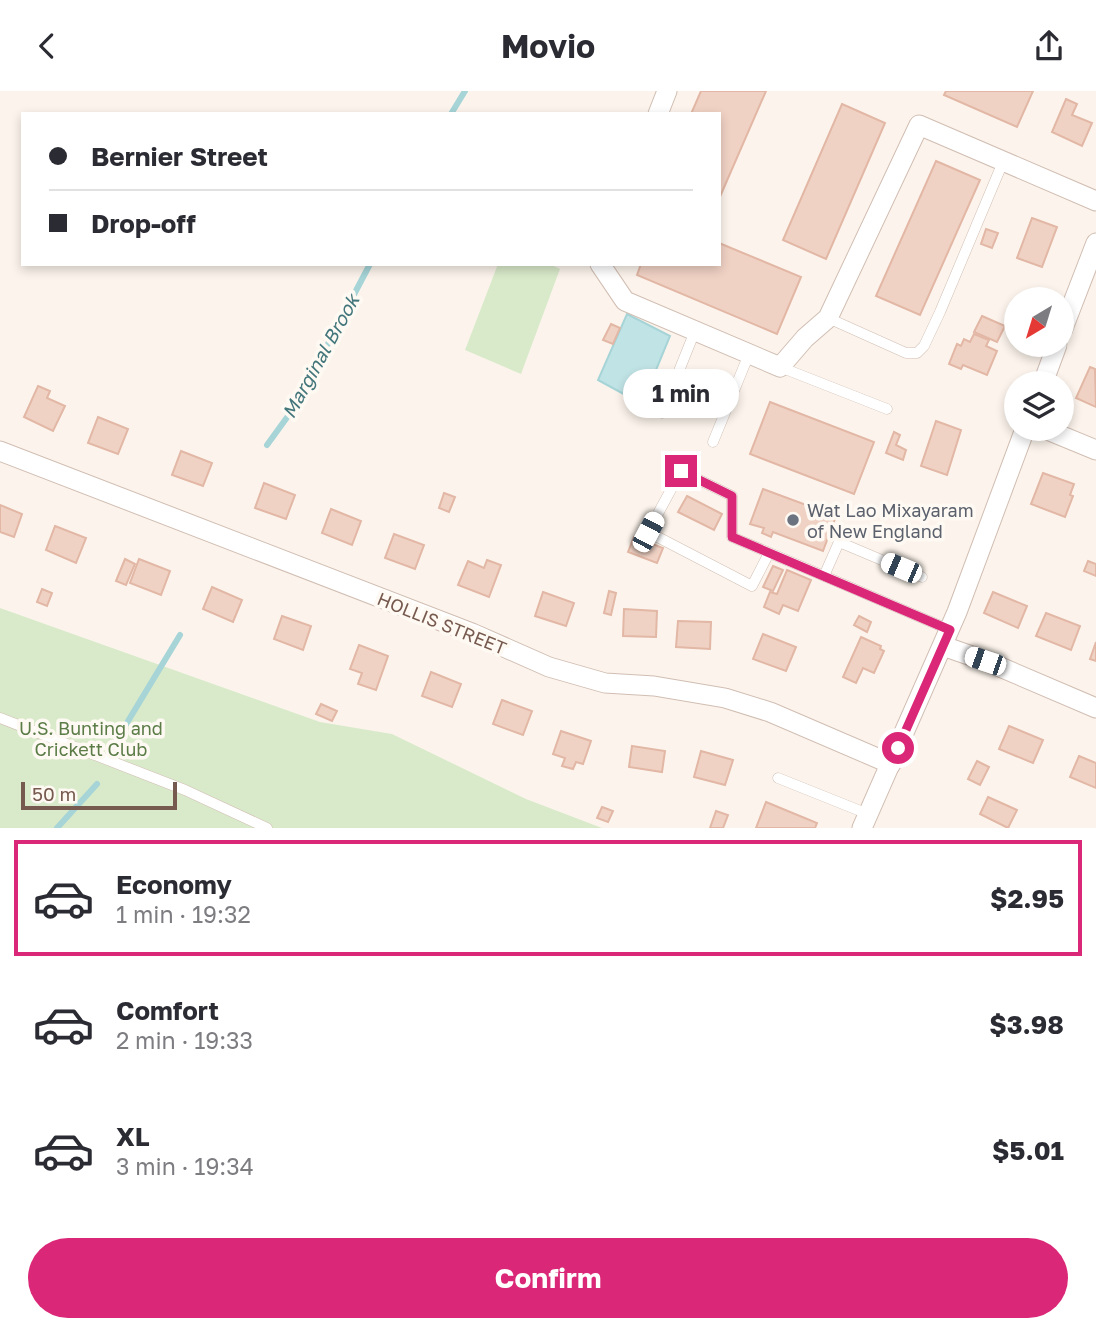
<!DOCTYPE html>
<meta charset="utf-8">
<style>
:root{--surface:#fff;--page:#f7f7f7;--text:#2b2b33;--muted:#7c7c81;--line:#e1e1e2;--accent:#db2777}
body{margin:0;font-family:"Golos Text",sans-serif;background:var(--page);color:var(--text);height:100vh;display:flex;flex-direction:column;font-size:26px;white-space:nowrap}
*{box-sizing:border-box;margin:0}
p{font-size:23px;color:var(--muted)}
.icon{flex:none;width:38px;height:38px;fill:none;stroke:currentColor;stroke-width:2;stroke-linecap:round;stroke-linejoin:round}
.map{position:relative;height:737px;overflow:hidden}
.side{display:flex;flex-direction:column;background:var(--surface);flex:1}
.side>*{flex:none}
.hud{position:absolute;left:21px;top:21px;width:700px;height:154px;border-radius:0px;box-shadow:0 4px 10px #0003;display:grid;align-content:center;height:154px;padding:0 28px;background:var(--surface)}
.needle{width:46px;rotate:218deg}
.buttons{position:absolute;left:1004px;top:196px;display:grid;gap:14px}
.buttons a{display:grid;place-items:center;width:70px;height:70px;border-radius:50%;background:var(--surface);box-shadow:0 4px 10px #0003;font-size:35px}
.scale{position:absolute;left:21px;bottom:18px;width:156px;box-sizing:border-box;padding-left:7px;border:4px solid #775a4f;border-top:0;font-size:19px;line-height:24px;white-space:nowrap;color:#775a4f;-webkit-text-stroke:5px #fef9f2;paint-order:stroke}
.end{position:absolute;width:32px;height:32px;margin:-16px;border:9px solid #db2777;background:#fff;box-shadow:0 0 0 4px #fff}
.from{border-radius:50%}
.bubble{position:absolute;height:49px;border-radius:24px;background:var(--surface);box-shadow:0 4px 10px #0003;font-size:23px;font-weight:700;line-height:49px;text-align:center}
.car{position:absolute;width:21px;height:42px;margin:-21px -10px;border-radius:9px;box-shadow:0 0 5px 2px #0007;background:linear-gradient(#fff 24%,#345 0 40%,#fff 0 76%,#345 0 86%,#fff 0)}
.hud b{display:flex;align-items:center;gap:24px;height:66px;font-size:26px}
.hud b+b{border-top:2px solid var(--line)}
.hud i{width:18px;height:18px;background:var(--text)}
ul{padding:12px 0 0;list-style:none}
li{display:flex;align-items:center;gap:21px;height:116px;margin:0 14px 10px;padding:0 14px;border:4px solid transparent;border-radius:0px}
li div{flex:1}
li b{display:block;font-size:26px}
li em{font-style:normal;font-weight:700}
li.active{border-color:var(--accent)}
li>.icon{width:63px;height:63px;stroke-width:1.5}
.cta{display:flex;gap:14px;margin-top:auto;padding:14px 28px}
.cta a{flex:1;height:80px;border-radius:42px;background:var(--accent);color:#fff;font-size:28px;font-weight:700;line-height:80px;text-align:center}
header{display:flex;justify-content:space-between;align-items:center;height:91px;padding:0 28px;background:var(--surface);font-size:32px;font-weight:700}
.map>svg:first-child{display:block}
.green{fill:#d9eaca}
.water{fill:#c0e3e6;stroke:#a6d4d7;stroke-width:2}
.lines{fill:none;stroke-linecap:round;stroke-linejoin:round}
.stream{stroke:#a6d4d7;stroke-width:6}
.building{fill:#f0d2c4;stroke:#e2b7a5;stroke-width:2}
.service-casing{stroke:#d1beb3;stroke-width:11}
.minor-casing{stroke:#d1beb3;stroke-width:21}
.service{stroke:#fff;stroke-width:10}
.minor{stroke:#fff;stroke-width:19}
.route{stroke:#db2777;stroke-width:9}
.worship-dot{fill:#6b7280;stroke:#fef9f2;stroke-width:2.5}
.labels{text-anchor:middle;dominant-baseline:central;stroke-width:7;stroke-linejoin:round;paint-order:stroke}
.worship-label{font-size:18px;fill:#5b616d;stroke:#fef9f2;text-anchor:start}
.street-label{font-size:18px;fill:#775a4f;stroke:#fef9f2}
.park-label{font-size:18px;fill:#5b7c47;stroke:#fef9f2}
.water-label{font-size:19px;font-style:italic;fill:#42767b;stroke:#fef9f2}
</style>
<header><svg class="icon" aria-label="back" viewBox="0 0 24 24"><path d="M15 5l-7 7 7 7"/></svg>Movio<svg class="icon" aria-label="share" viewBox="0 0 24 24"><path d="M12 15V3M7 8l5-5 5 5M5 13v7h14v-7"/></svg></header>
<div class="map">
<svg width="1096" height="737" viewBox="0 0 1096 737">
<rect width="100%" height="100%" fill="#fcf4ec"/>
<!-- green -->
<g class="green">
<polygon points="498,173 550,173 560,178 521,283 465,259"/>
<polygon points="0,517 320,631 392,643 526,708 602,737 0,737"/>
</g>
<!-- water -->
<polygon class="water" points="627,223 670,245 642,313 598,289"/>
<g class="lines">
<!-- stream -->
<g class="stream">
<polyline points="451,23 465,0"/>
<polyline points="267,354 296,314 370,173"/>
<polyline points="113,655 180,544"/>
<polyline points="57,737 97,693"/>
</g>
</g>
<!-- building -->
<g class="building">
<polygon points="701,0 766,0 719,108 719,23 691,23"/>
<polygon points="946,0 1033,0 1017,36 944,4"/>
<polygon points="1066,8 1077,13 1072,24 1092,32 1082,55 1052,41"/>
<polygon points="842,13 885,32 826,168 783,149"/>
<polygon points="936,70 980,89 920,224 876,205"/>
<polygon points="1032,127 1057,136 1042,176 1017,167"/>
<polygon points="986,138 998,142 992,157 981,153"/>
<polygon points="719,152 801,186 777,243 637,184 641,173 719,173"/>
<polygon points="982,225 1005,235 997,251 974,241"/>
<polygon points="611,233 620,237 613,253 603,249"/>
<polygon points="974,243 989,249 986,255 997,260 987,284 963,274 961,278 949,273 957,253 961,255 964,248 970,251"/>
<polygon points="1090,276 1095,278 1096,316 1076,307"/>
<polygon points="38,295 50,300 47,307 65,315 53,340 24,326"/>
<polygon points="770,311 874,351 854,403 750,363"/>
<polygon points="98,326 128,338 118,363 88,352"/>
<polygon points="936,330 961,339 947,384 921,375"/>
<polygon points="894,341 900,344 896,354 906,359 903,369 886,362"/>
<polygon points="181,360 212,372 203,395 172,384"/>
<polygon points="1043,382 1074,393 1070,404 1073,405 1065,426 1031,413"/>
<polygon points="264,392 295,404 286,428 255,417"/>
<polygon points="763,398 836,425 823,460 773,441 771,446 762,442 764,437 750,433"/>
<polygon points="444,402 455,406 449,421 439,417"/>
<polygon points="687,405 722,423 714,439 678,421"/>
<polygon points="0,414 22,423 14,446 0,441"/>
<polygon points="331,418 361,430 352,454 322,442"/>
<polygon points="55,435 86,447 76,472 46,459"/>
<polygon points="394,443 424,454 415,478 385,467"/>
<polygon points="634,446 663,457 657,472 628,461"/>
<polygon points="125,468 135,473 126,494 116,490"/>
<polygon points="139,468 170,480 161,504 130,492"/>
<polygon points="487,469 501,474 489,506 458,494 468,470 484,477"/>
<polygon points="1088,470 1096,473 1096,485 1084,480"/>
<polygon points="773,475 783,479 773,500 763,496"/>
<polygon points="787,479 811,489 798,520 783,514 779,523 764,516 770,501 777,503"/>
<polygon points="212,496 242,509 233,531 203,518"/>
<polygon points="42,498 52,502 47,515 37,511"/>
<polygon points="609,500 616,502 611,524 604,522"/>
<polygon points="543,501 574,512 566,535 535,525"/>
<polygon points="993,501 1027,515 1018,537 984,522"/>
<polygon points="624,518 657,520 656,546 623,545"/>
<polygon points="1046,522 1080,535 1071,559 1036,545"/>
<polygon points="282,525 311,535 303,559 274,548"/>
<polygon points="859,525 871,531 867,541 854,534"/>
<polygon points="678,530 711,531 710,558 676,556"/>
<polygon points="763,543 796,556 786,580 753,568"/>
<polygon points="861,546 881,555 880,558 884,560 874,582 863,577 856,592 843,586"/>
<polygon points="1096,551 1096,570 1090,568"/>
<polygon points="359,554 388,565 376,599 358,593 362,582 350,578"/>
<polygon points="431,581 461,593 452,616 422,605"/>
<polygon points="502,609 532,620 523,644 493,633"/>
<polygon points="321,613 337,620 332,630 316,623"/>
<polygon points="1009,635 1043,649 1033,672 999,658"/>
<polygon points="561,640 591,650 583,673 576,671 573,678 562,675 565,667 553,663"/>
<polygon points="632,655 665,660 662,681 629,676"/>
<polygon points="701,660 733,669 725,694 694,686"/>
<polygon points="1079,665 1096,672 1096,697 1070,686"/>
<polygon points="977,670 989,676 980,694 968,688"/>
<polygon points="988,706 1017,719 1008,737 980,723"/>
<polygon points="766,711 817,732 815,737 756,737"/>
<polygon points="602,716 613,720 608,731 597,727"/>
<polygon points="716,720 728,724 723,737 710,737"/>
</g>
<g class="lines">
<defs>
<g id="service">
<polyline points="828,227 906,262 917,262 924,255 940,221 1003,71"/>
<polyline points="780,276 887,318"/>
<polyline points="662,322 695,240"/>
<polyline points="713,351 749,263"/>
<polyline points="769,462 752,495 648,441 681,380 732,405 732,446 824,485"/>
<polyline points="922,486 839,451 824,485 950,539"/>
<polyline points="0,627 185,699 267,737"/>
<polyline points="778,687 868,723"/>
</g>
<g id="minor">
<polyline points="658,23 667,0"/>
<polyline points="600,173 625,210 780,276 805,247 828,227 919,34 1096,110"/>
<polyline points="1062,240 1096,152"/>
<polyline points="1043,292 1057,254"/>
<polyline points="1045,338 1096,359"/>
<polyline points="0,360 472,542 549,576 605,592 654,595 725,607 770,621 891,673"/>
<polyline points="943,555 986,570 1096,617"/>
<polyline points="862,737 957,521 1025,338"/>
</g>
</defs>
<!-- service casing -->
<use href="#service" class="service-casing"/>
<!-- minor casing -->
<use href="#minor" class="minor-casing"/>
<!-- service -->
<use href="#service" class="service"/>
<!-- minor -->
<use href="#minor" class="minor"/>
</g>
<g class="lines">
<!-- route -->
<polyline class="route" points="681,380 732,405 732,446 950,539 898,657"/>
</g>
<!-- markers -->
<circle class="worship-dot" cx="793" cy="429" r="7"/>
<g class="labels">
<!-- worship labels -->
<g class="worship-label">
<text x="807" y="419">Wat Lao Mixayaram<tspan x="807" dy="21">of New England</tspan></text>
</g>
<!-- street labels -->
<g class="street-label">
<text transform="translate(442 532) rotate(22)">HOLLIS STREET</text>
</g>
<!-- park labels -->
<g class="park-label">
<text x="91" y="637">U.S. Bunting and<tspan x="91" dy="21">Crickett Club</tspan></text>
</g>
<!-- water labels -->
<g class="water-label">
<text transform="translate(320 265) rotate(-61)">Marginal Brook</text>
</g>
</g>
</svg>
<div class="buttons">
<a><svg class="needle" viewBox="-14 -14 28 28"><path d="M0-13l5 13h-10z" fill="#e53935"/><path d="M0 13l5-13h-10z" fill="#7c7c81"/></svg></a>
<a><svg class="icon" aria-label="layers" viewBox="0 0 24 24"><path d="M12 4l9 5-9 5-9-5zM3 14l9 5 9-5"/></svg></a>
</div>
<div class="scale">50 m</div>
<i class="end from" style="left:898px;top:657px"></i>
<i class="end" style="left:681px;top:380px"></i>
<div class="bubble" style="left:623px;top:278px;width:116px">1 min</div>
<i class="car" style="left:648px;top:441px;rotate:28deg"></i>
<i class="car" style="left:901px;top:477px;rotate:293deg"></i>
<i class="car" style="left:985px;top:570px;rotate:289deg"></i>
<div class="hud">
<b><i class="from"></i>Bernier Street</b>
<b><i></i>Drop-off</b>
</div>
</div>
<section class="side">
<ul>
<li class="active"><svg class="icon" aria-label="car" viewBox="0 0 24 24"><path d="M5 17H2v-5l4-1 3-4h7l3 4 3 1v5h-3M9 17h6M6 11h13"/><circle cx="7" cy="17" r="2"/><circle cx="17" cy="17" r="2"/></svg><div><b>Economy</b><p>1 min · 19:32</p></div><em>$2.95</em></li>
<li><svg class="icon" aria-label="car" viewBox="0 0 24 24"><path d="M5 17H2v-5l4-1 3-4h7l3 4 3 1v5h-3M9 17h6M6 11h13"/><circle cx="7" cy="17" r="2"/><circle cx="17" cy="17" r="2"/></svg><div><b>Comfort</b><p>2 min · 19:33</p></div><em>$3.98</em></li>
<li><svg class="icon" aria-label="car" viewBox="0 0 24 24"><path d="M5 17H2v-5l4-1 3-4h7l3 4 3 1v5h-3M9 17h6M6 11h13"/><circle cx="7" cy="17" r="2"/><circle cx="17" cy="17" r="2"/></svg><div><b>XL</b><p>3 min · 19:34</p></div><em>$5.01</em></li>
</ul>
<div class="cta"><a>Confirm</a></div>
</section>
